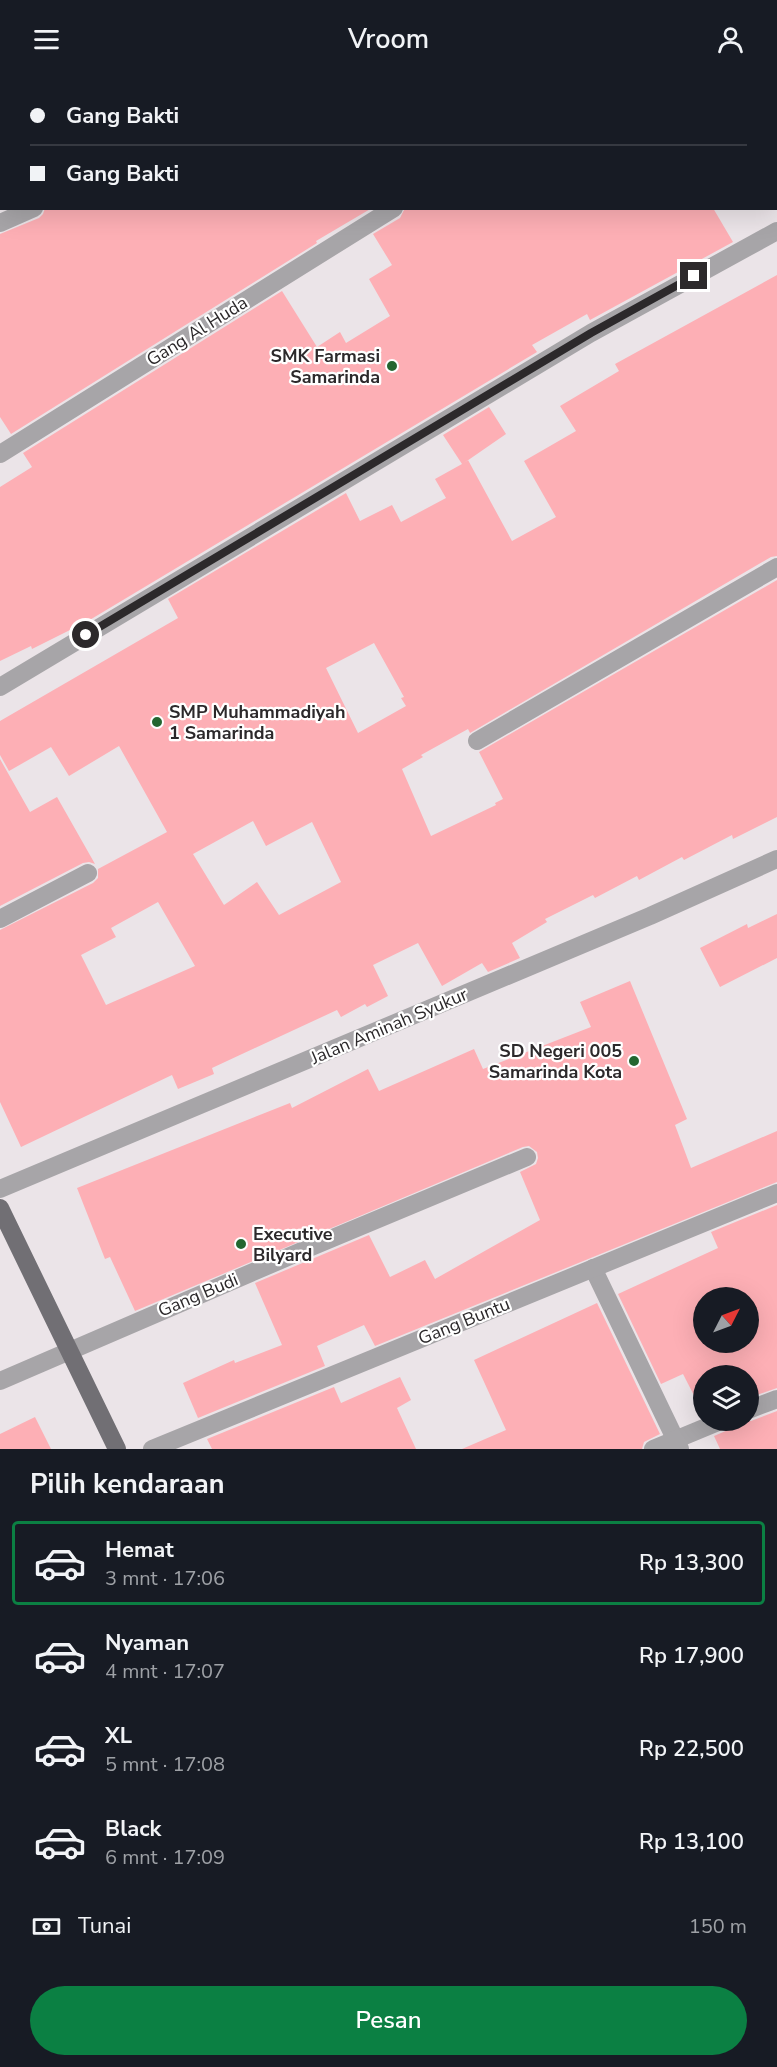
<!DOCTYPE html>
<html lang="id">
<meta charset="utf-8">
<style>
:root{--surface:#171b24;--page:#242831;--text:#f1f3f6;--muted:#9ea1a6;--line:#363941;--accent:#0b8043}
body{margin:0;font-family:"Nunito Sans",sans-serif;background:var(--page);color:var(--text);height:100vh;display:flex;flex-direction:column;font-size:22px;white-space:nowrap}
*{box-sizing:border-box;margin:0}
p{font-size:20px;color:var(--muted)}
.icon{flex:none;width:33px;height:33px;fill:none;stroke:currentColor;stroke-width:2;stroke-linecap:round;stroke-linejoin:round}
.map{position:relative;height:1371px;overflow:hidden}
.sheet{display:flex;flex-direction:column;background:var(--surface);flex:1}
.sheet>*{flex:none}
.guide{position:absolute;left:0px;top:0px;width:777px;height:132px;box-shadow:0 6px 24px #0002;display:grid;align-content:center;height:132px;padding:0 30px;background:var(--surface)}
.needle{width:39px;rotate:48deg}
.tools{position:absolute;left:693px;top:1209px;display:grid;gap:12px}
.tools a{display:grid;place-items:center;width:66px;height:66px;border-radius:50%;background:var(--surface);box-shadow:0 6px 24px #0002;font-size:30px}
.end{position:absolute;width:27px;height:27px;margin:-14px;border:8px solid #2c292b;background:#fff;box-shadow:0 0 0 3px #fff}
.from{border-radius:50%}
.guide b{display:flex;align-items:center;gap:21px;height:57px;font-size:22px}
.guide b+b{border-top:2px solid var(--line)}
.guide i{width:15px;height:15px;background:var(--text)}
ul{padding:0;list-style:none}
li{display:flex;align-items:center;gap:18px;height:84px;margin:0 12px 9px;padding:0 18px;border:3px solid transparent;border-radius:6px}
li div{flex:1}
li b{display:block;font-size:22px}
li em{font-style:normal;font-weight:600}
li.selected{border-color:var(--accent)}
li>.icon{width:54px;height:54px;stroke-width:1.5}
h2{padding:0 30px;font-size:27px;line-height:72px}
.pay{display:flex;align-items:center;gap:15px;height:66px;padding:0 30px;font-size:22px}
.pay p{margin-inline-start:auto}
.cta{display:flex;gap:12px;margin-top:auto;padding:12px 30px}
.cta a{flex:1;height:69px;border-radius:36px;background:var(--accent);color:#fff;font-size:24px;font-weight:600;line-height:69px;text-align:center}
header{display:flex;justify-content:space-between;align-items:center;height:78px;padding:0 30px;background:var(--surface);font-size:27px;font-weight:600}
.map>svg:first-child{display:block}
.building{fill:#fdafb5;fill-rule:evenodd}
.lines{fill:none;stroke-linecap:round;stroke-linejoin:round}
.minor{stroke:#a7a5a8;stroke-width:18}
.major{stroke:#716f74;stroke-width:18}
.route{stroke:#2c292b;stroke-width:8}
.poi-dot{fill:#246630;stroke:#fff;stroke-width:2}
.labels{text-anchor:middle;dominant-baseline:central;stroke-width:4.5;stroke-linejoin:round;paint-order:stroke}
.street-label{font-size:18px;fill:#2c292b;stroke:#fff}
.poi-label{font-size:18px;font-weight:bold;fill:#2c292b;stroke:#fff;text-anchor:end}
</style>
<header><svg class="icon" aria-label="menu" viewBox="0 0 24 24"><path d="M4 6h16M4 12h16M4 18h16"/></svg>Vroom<svg class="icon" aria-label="person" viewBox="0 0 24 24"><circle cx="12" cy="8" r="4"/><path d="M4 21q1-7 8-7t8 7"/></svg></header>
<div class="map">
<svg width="777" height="1371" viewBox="0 0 777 1371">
<rect width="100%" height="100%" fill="#ebe4e8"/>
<!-- building -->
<g class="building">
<polygon points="45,130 372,130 316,163 317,165 11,356 0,339 0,156 39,140 43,136"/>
<polygon points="405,130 713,130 733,164 590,242 587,236 532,267 537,274 88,543 32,571 31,568 0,583 0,409 32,389 23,375 282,213 317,269 340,254 346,265 390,238 369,201 392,187 373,156 400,140"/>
<path d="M777,197V478L771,479L470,655L468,651L421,677L423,679L402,691L431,758L496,727L495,725L503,721L479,674L777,502V739L733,761L732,757L684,782L682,779L639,802L637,798L595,820L593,817L545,841L547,844L512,865L520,880L488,894L482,885L442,908L418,865L373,887L388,918L367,929L365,926L341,939L337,932L212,990L214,996L178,1011L172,997L21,1069L0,1024V852L93,805L98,800V791L167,754L119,668L69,698L51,669L9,693L0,677V643L178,540L168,521L346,415L360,443L392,427L401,444L446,420L435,401L462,386L443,357L489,329L506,356L464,385L468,382L512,463L556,439L524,383L576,353L560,328L619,293L615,286ZM374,565L404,619L401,620L406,628L358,655L326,590ZM253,743L266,768L312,744L341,804L279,837L257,804L224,827L193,776ZM158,824L195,888L106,927L81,877L116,859L111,850Z"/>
<polygon points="0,681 30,734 57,719 95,786 89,784 83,785 0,828"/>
<polygon points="777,836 777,880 720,909 700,870 747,846 748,850"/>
<polygon points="630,903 687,1041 675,1047 691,1090 777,1053 777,1104 375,1268 364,1247 317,1268 325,1288 198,1340 183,1305 234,1282 235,1285 282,1267 255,1205 369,1157 390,1199 425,1182 435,1201 540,1142 520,1094 536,1086 538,1080 537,1074 529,1068 523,1069 135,1233 110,1179 105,1181 77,1110 290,1025 292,1030 368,991 379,1013 474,971 483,991 591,949 580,924"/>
<path d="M777,1127V1310L748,1320V1298H704V1337L683,1296L661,1306L618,1216L718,1170L711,1154ZM704,1220H748V1264H704Z"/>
<polygon points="597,1225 660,1356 644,1364 642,1371 462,1371 506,1352 474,1282"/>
<polygon points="400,1299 411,1322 397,1330 416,1371 212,1371 207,1361 334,1309 341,1325"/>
<polygon points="777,1333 777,1371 720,1371 714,1358 728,1352 732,1348 734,1342 751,1343"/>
<polygon points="35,1339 51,1371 0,1371 0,1356"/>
</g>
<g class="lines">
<!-- minor -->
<g class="minor">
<polyline points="479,0 480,2"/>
<polyline points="717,0 718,2"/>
<polyline points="776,97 777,100"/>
<polyline points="0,145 34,130"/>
<polyline points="0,376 394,130"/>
<polyline points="0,609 591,255 777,153"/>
<polyline points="477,663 777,489"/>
<polyline points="0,841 88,795"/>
<polyline points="0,1111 650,838 777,781"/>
<polyline points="593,1190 680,1371"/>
<polyline points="0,1303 304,1172 527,1079"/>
<polyline points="748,1332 777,1321"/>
<polyline points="152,1371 777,1115"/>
<polyline points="653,1371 723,1342"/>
</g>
<!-- major -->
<polyline class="major" points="0,1130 117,1371"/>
</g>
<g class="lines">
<!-- route -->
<polyline class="route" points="86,557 591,255 694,198"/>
</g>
<!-- markers -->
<g class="poi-dot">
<circle cx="392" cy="288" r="6"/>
<circle cx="157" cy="644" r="6"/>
<circle cx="634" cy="983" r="6"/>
<circle cx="241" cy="1166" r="6"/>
</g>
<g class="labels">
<!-- street labels -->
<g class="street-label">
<text transform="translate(197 253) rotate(-32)">Gang Al Huda</text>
<text transform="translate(389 948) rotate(-23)">Jalan Aminah Syukur</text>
<text transform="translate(198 1217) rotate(-23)">Gang Budi</text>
<text transform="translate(464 1243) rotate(-22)">Gang Buntu</text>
</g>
<!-- poi labels -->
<g class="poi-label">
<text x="380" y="278">SMK Farmasi<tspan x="380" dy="21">Samarinda</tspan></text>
<text x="169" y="634" text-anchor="start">SMP Muhammadiyah<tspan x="169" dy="21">1 Samarinda</tspan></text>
<text x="622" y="973">SD Negeri 005<tspan x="622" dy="21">Samarinda Kota</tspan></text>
<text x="253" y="1156" text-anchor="start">Executive<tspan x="253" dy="21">Bilyard</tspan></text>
</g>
</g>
</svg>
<div class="tools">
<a><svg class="needle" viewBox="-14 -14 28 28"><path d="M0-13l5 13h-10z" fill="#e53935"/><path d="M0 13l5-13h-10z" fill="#9ea1a6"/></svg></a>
<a><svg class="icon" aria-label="layers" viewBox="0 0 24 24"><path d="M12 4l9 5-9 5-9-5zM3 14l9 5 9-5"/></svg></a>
</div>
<i class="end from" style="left:86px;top:557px"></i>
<i class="end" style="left:694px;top:198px"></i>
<div class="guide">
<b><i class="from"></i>Gang Bakti</b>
<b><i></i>Gang Bakti</b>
</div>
</div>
<section class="sheet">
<h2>Pilih kendaraan</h2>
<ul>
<li class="selected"><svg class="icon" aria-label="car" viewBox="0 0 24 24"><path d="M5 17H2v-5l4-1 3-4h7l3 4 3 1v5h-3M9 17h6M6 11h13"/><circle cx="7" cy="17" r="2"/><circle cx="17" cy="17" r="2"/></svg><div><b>Hemat</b><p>3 mnt · 17:06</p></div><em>Rp 13,300</em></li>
<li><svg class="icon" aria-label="car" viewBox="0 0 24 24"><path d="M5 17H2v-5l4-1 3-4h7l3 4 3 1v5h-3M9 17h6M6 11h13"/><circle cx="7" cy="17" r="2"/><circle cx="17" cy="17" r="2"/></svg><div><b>Nyaman</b><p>4 mnt · 17:07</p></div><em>Rp 17,900</em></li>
<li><svg class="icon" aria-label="car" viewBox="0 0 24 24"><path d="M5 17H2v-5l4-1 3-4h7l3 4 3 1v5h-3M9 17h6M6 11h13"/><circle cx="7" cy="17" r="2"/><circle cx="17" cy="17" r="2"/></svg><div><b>XL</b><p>5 mnt · 17:08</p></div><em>Rp 22,500</em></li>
<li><svg class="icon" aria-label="car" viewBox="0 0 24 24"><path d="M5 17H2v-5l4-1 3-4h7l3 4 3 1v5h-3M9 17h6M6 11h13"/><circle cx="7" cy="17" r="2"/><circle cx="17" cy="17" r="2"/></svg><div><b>Black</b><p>6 mnt · 17:09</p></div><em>Rp 13,100</em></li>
</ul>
<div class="pay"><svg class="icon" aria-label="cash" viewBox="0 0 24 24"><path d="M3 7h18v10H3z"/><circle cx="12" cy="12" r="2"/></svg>Tunai<p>150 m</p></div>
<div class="cta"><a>Pesan</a></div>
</section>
